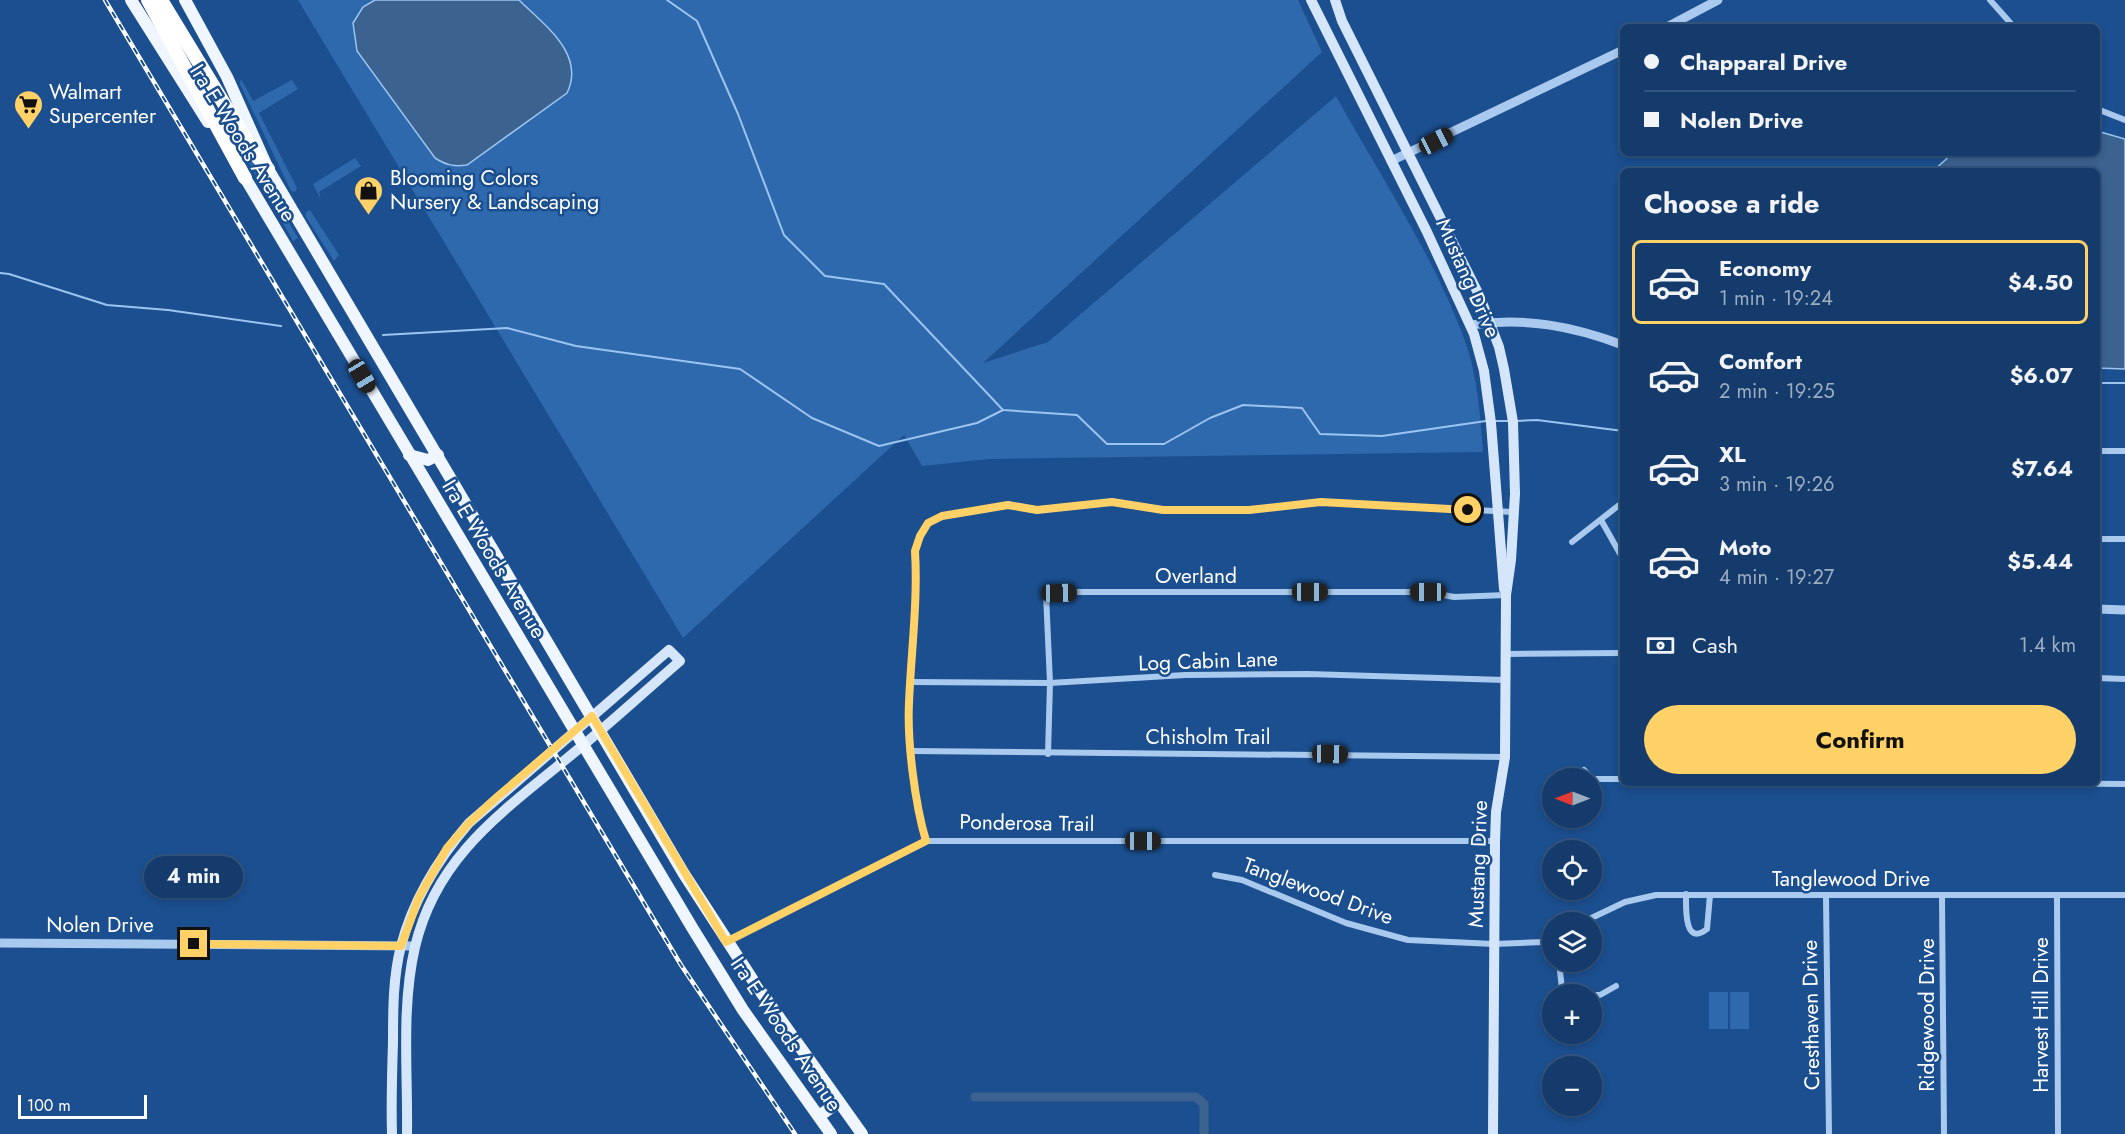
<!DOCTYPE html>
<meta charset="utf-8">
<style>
:root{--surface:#143b6b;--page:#1d4271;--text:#f1f3f6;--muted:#9dadc1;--line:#33557e;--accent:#ffd166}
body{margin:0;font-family:Jost,sans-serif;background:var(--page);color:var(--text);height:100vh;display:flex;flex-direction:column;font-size:22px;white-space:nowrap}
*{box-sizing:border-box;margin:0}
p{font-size:20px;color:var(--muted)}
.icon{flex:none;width:33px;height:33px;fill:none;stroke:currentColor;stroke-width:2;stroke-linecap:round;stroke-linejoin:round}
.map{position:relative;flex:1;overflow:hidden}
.side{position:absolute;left:1620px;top:168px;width:480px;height:618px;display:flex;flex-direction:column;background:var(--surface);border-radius:9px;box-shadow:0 3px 9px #0003,0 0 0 2px var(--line)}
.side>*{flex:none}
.top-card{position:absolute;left:1620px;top:24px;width:480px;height:132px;border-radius:9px;box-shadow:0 3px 9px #0003,0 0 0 2px var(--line);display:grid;align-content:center;height:132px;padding:0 24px;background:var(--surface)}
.needle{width:39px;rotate:270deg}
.tools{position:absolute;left:1542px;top:768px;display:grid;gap:12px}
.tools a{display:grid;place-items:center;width:60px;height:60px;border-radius:50%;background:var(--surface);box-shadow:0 3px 9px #0003,0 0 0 2px var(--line);font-size:30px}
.scale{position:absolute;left:18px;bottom:15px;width:129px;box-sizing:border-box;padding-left:6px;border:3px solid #fff;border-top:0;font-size:16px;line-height:21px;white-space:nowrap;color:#fff;-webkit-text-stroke:4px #1b4f8f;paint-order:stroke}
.end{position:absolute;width:27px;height:27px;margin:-14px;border:8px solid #ffd166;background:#111;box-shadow:0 0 0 3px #111}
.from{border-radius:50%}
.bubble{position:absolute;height:42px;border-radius:21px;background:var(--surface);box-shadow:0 3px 9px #0003,0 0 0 2px var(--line);font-size:20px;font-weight:700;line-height:42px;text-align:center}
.car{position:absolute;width:18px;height:36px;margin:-18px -9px;border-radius:8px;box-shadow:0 0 4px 2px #0007;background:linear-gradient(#222 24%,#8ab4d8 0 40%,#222 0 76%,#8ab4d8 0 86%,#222 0)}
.top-card b{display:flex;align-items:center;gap:21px;height:57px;font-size:22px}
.top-card b+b{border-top:2px solid var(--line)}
.top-card i{width:15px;height:15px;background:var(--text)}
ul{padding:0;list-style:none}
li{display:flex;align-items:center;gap:18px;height:84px;margin:0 12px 9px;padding:0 12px;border:3px solid transparent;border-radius:9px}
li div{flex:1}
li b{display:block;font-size:22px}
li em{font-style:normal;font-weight:700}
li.current{border-color:var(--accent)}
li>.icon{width:54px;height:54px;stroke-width:1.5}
h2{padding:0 24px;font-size:27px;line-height:72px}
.pay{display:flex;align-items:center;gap:15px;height:66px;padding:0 24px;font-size:22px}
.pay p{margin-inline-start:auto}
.cta{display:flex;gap:12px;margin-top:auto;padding:12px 24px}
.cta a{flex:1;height:69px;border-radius:36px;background:var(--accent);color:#111;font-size:24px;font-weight:700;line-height:69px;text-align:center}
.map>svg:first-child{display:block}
.green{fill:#2e69ad}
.water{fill:#3c6290;stroke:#9cc4f0;stroke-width:1.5}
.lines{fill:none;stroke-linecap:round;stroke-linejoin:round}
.stream{stroke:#9cc4f0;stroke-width:2}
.canal{stroke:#3c6290;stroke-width:9}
.minor{stroke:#a9c9ee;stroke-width:6}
.tertiary{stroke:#a9c9ee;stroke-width:9}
.secondary{stroke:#d6e6fa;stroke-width:10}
.primary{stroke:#f0f6ff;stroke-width:12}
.motorway{stroke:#fff;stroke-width:14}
.rail-casing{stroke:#fff;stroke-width:4.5}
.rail{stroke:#1b4f8f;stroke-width:2;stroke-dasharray:7;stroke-linecap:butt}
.route{stroke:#ffd166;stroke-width:8}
.labels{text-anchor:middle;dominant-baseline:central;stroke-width:5;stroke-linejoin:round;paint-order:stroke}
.poi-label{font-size:21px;fill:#fff;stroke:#1b4f8f;text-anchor:start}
.street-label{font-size:21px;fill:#fff;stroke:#1b4f8f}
</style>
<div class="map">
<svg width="2125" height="1134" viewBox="0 0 2125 1134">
<rect width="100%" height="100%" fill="#1b4f8f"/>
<!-- green -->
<g class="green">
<path d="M298,0H1298L1322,52L983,363L1048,342L1336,96C1379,174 1437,261 1466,344C1477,375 1481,419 1483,452L989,459L922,466L904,435L683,638Z"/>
<polygon points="241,79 253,101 292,80 298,89 259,113 297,188 295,192 291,191 240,84"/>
<polygon points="220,106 298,238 293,241 217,107"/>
<polygon points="355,158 361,166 319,192 321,200 313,184"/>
<polygon points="310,210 339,255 334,261 306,217 306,212"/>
<rect x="1709" y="992" width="19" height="37"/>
<rect x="1730" y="992" width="19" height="37"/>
</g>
<!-- water -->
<g class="water">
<path d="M375,0H519C544,25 586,54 567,93L467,165C454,167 446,165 435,158L357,51L353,23L363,7Z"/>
<polygon points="2097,131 2125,139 2125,369 2097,368 2097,171 1933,171 1953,153 2097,153"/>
</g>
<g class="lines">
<!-- stream -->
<g class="stream">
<polyline points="667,0 697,21 738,114 784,235 825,276 884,284 1003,410 1077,415 1107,444 1164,444 1210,418 1243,405 1302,408 1320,434 1382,436 1486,421"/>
<polyline points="0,273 9,274 107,305 168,310 281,326"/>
<polyline points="383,335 507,328 576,346 740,369 812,418 879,446 977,423 1003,410"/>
<polyline points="2097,383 2125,383"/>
<polyline points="1495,421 1510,421"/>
<polyline points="1516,421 1537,420 1623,431"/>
</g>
<!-- canal -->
<polyline class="canal" points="975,1097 1196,1097 1204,1104 1204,1134"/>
<!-- minor -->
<g class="minor">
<polyline points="1990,0 2014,27"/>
<polyline points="2097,109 2125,120"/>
<polyline points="2097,451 2125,451"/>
<polyline points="1601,520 1623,559"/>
<polyline points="2097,539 2125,539"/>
<polyline points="1572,542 1623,502"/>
<polyline points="1506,654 1623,653"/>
<polyline points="2097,678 2125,679"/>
<polyline points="911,682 1050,683 1185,675 1308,674 1505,680"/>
<polyline points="912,751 1505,757"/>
<polyline points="1048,754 1050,683 1046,594 1048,592 1428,592 1454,597 1506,595"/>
<polyline points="1584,770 1593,779 1623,779"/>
<polyline points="1988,783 2125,784"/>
<path d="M926,841C914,802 907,744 909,703C911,653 918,602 915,551L920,535L928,523L942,516L1008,505L1037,510L1111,502L1163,510H1249L1321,502L1513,512"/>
<polyline points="1215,875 1242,880 1346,923 1408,940 1494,944 1544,942 1552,939"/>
<path d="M1686,894C1686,908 1684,947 1707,929L1710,895"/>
<polyline points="2057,895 2058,1134"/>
<polyline points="1942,896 1944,1134"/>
<polyline points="1826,897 1829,1134"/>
<polyline points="1583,922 1625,902 1656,895 2125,895"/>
<polyline points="728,941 926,841 1495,841"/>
<polyline points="1559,962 1562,989 1567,994"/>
<polyline points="1592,995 1600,995 1616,986"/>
</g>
<!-- tertiary -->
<g class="tertiary">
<polyline points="1667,27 1718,0"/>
<polyline points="1391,161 1623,50"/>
<path d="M1471,325C1525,317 1572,326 1623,345"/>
<polyline points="2097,609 2125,610"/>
<polyline points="0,943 415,946"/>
</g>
<!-- secondary -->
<g class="secondary">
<polyline points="1311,0 1427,232 1474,334 1484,371 1491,423 1504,589"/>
<polyline points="1335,0 1342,21 1480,297 1499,347 1504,369 1513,422 1515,494 1511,560 1506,595 1505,757 1496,812 1495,841 1493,1134"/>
<path d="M392,1134C391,1103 392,1073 393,1042C393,1010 393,977 401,946C413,900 438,859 469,823L669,650L680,661C645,691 612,722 576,751C507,809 437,853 415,947C401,1007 408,1073 407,1134"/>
</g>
<!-- primary -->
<g class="primary">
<polyline points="131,0 208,122"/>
<polyline points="185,0 227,77 268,169 684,874 756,985 862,1134"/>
<polyline points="241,171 693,929 743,1010 831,1134"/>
<polyline points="409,455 428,460 438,455"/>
<polyline points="819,1116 839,1102"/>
</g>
<!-- motorway -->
<g class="motorway">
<polyline points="148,0 245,178"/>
<polyline points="161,0 254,153 268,169"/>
</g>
<defs>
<polyline id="rail" points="105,0 681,965 795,1134"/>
</defs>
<!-- rail casing -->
<use href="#rail" class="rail-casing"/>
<!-- rail -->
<use href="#rail" class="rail"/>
</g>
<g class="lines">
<!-- route -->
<path class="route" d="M194,944L401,946L419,897L447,848L469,823L497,797L592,716L726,942L926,841C915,804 907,741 909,703C911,653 918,602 915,551L920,536L928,523L942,516L1008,505L1037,510L1112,502L1163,510H1249L1321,502L1468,510"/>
</g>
<!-- icons -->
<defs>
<symbol id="supermarket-pin" viewBox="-11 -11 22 30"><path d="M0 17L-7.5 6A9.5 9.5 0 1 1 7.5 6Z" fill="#ffd166" stroke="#1b4f8f"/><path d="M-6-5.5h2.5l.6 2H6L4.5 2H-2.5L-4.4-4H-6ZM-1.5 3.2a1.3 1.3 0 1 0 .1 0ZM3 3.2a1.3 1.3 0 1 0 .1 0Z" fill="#111"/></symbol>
<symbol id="shop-pin" viewBox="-11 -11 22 30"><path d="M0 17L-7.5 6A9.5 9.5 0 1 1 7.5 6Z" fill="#ffd166" stroke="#1b4f8f"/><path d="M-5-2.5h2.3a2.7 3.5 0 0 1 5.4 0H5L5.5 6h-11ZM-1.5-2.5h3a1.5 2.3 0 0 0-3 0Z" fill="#111"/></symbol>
</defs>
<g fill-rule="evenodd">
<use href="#supermarket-pin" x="12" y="88" width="33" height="45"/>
<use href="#shop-pin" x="352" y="174" width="33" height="45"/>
</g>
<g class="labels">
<!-- poi labels -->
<g class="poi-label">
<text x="49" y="92">Walmart<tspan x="49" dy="24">Supercenter</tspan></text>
<text x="390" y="178">Blooming Colors<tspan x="390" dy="24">Nursery &amp; Landscaping</tspan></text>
</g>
<!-- street labels -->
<g class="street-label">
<text transform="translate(243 143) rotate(58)">Ira E Woods Avenue</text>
<text transform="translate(1468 278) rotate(66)">Mustang Drive</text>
<text transform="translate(494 559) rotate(59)">Ira E Woods Avenue</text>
<text x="1196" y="576">Overland</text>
<text transform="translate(1208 661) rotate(-2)">Log Cabin Lane</text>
<text x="1208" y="737">Chisholm Trail</text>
<text transform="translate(1027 823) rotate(1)">Ponderosa Trail</text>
<text transform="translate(1478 864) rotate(-88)">Mustang Drive</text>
<text x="1851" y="879">Tanglewood Drive</text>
<text transform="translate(1318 891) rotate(20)">Tanglewood Drive</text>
<text x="100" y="925">Nolen Drive</text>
<text transform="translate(1811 1015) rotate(-91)">Cresthaven Drive</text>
<text transform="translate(1927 1015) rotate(-90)">Ridgewood Drive</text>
<text transform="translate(2041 1015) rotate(-90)">Harvest Hill Drive</text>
<text transform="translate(786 1034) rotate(56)">Ira E Woods Avenue</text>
</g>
</g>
</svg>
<div class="tools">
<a><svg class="needle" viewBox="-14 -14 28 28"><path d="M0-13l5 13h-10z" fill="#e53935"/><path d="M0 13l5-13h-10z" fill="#9dadc1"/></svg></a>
<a><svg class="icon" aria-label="locate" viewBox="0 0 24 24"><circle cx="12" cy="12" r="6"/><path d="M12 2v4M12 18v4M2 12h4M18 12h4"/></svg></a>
<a><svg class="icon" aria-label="layers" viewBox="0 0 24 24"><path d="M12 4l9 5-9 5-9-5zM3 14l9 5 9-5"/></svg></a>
<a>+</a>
<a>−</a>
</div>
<div class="scale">100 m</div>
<i class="end from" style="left:1468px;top:510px"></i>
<i class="end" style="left:194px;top:944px"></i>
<div class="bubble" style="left:144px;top:856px;width:99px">4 min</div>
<i class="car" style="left:1436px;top:141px;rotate:63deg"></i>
<i class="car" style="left:362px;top:376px;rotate:149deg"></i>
<i class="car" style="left:1310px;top:592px;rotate:90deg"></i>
<i class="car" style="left:1428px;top:592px;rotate:270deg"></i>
<i class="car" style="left:1059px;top:593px;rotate:89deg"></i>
<i class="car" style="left:1330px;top:754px;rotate:91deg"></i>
<i class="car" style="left:1143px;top:841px;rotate:90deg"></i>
<div class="top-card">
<b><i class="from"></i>Chapparal Drive</b>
<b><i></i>Nolen Drive</b>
</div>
<section class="side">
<h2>Choose a ride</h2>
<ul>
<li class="current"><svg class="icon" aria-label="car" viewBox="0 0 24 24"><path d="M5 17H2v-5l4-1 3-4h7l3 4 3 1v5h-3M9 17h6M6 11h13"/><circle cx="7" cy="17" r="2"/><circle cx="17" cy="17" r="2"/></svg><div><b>Economy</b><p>1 min · 19:24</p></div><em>$4.50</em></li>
<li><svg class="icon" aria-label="car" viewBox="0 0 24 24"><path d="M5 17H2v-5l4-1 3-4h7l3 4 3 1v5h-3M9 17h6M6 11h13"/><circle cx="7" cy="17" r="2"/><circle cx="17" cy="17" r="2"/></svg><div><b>Comfort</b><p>2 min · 19:25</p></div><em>$6.07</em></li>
<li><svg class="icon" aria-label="car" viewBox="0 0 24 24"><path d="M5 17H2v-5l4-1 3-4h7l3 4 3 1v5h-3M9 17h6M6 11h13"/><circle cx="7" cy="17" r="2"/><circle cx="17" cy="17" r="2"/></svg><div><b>XL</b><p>3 min · 19:26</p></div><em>$7.64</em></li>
<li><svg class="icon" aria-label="car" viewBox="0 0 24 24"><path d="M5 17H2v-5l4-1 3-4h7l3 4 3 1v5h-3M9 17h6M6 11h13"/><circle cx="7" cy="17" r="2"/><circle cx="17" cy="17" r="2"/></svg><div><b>Moto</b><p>4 min · 19:27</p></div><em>$5.44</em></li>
</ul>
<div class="pay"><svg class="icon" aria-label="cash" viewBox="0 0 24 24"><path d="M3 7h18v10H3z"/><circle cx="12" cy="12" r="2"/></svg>Cash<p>1.4 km</p></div>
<div class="cta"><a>Confirm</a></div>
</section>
</div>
